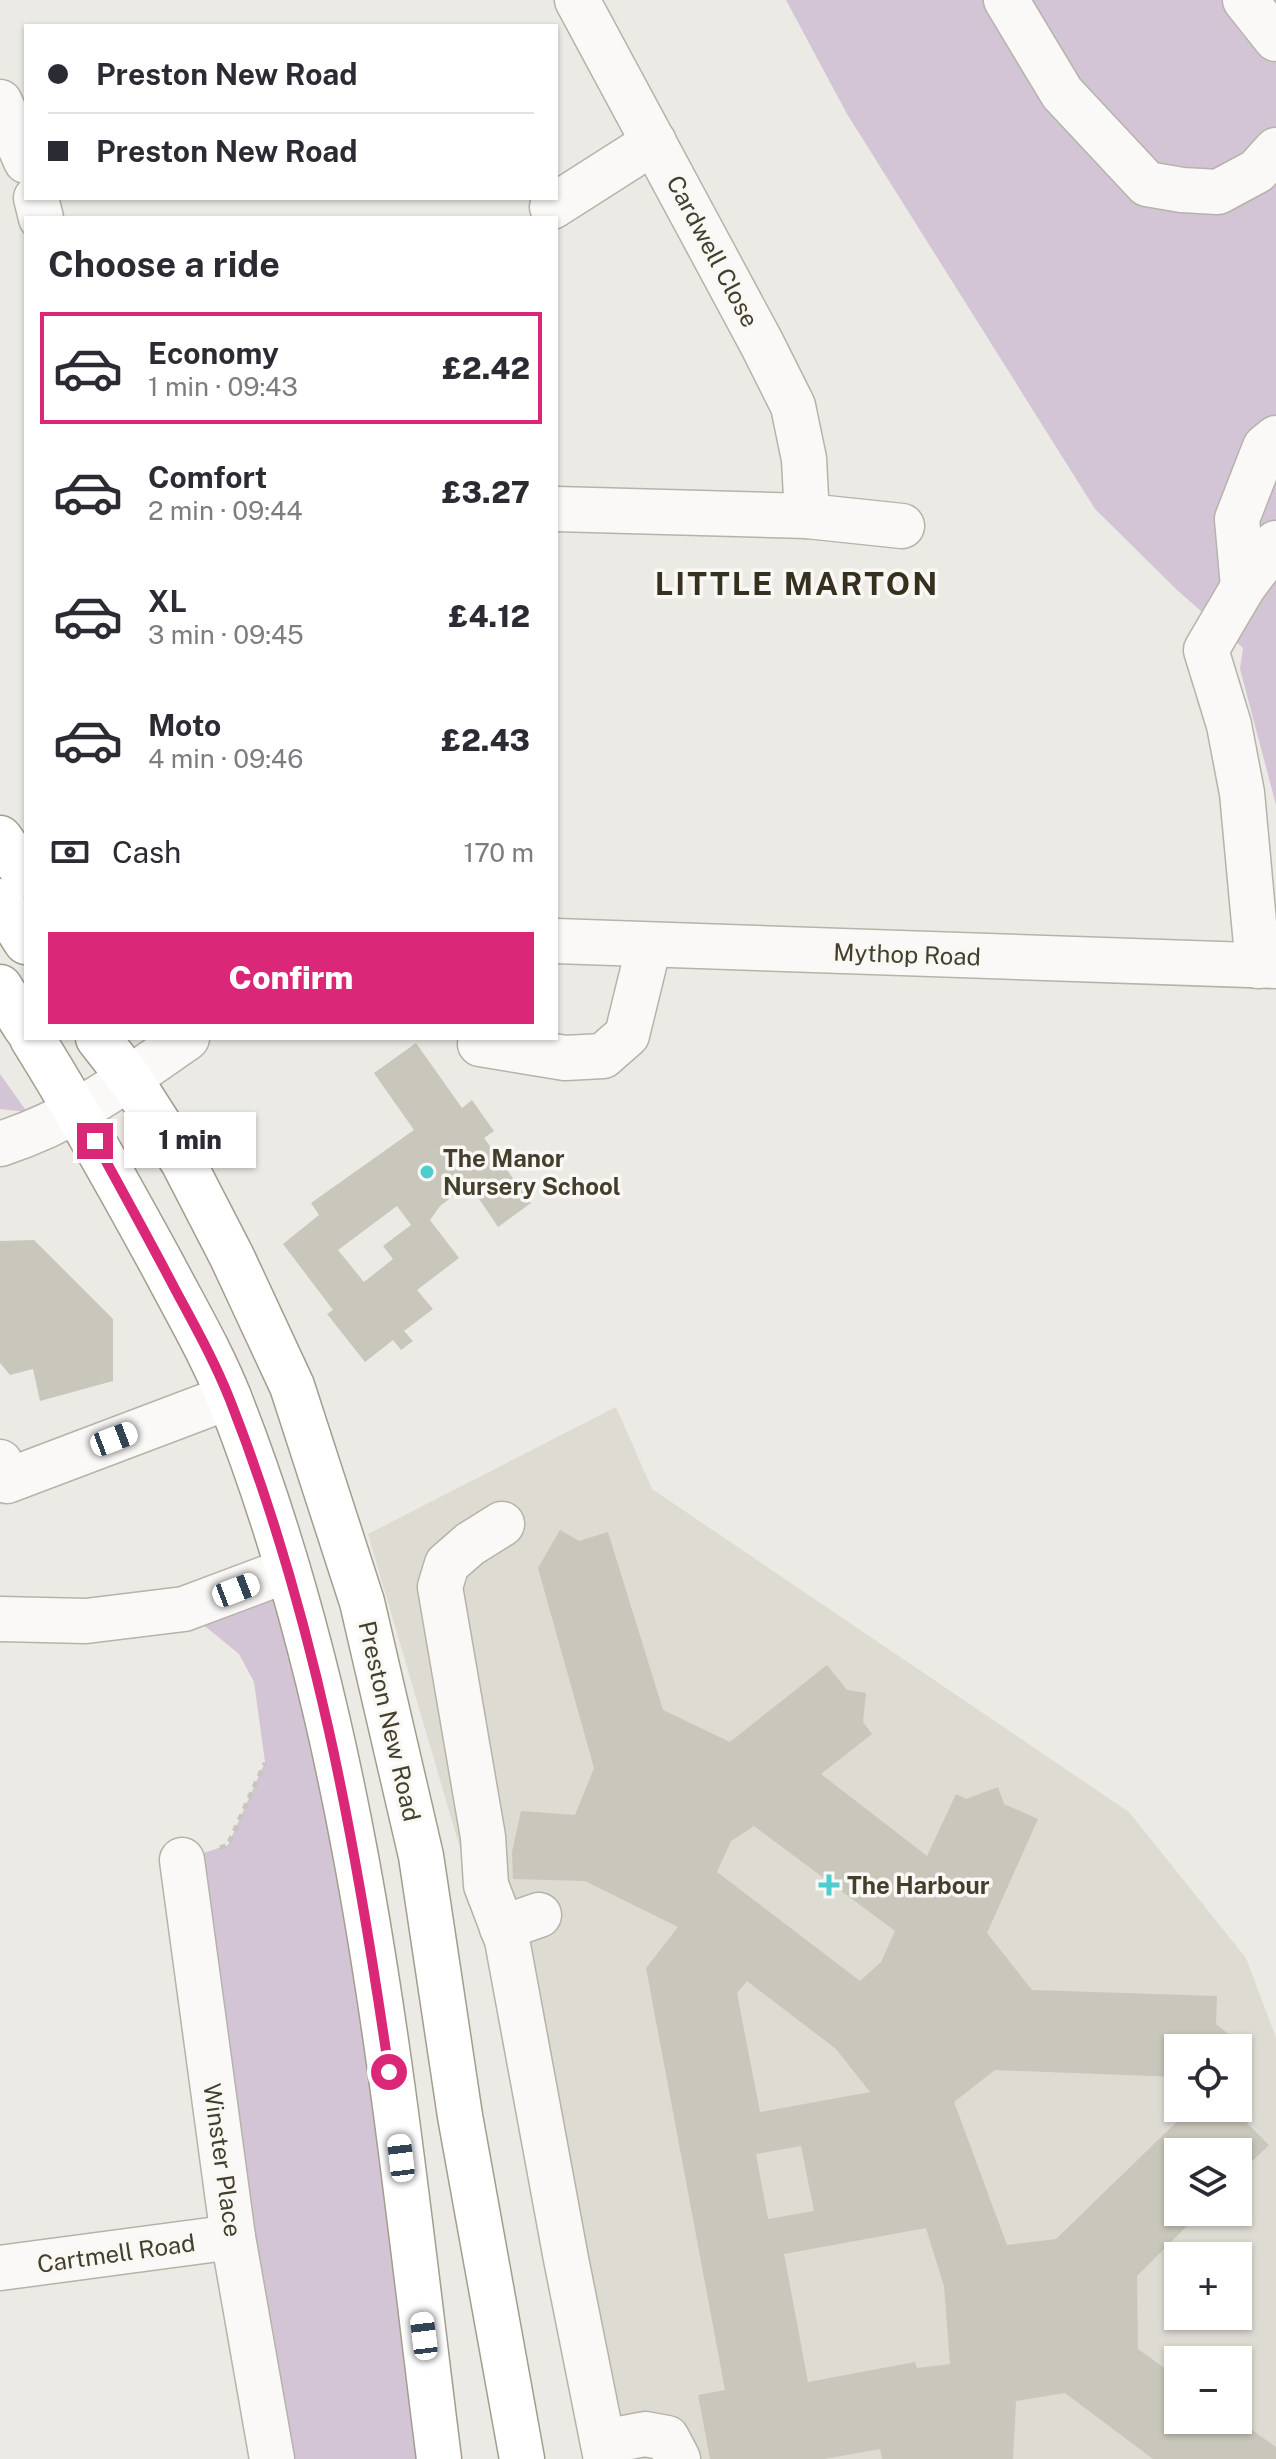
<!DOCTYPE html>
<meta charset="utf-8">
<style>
:root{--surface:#fff;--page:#f2f2f3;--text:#2b2b33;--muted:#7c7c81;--line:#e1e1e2;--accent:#db2777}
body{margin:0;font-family:"Public Sans",sans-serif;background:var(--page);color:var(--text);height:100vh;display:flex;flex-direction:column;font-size:30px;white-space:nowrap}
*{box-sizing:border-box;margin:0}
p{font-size:26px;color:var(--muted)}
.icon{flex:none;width:44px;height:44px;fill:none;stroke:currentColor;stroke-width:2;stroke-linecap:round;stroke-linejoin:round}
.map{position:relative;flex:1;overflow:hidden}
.details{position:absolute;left:24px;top:216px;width:534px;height:824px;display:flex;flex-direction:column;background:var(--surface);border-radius:0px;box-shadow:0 2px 6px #0004}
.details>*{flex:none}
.banner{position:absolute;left:24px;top:24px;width:534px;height:176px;border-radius:0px;box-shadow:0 2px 6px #0004;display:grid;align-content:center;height:176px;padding:0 24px;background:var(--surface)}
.controls{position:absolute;left:1164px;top:2034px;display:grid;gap:16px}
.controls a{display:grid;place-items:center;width:88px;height:88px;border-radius:0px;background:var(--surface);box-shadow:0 2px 6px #0004;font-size:40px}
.end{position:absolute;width:36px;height:36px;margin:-18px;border:10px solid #db2777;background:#fff;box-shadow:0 0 0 4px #fff}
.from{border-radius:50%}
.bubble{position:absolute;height:56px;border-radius:0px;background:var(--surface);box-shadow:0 2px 6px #0004;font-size:26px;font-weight:800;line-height:56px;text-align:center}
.car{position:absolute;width:24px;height:48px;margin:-24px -12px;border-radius:10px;box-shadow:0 0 6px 2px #0007;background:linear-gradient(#fff 24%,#345 0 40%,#fff 0 76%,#345 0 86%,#fff 0)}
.banner b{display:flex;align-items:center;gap:28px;height:76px;font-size:30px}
.banner b+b{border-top:2px solid var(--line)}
.banner i{width:20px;height:20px;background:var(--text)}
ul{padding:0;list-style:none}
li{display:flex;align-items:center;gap:24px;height:112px;margin:0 16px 12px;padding:0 8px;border:4px solid transparent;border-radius:0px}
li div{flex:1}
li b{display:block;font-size:30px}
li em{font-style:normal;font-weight:800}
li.on{border-color:var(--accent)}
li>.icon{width:72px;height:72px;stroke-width:1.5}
h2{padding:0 24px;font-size:36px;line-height:96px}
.pay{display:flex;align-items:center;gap:20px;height:88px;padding:0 24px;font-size:30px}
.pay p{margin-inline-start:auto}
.button{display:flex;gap:16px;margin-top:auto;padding:16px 24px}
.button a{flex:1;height:92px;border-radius:0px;background:var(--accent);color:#fff;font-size:32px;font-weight:800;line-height:92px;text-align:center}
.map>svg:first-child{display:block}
.built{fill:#dedbd2;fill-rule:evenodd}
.green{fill:#d4c5d6}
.building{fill:#c9c6bb;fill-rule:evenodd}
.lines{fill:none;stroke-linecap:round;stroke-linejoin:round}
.minor-casing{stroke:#b6b3a9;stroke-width:47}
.highway-casing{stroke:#a29d8c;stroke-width:47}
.path{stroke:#c7c5be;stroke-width:5;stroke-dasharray:6 6;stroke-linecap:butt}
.minor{stroke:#faf9f7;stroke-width:44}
.highway{stroke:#fff;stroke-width:44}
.route{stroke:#db2777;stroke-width:10}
.poi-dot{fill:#4dcdcd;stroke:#f9f8f4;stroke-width:3}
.labels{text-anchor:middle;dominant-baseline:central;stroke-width:7;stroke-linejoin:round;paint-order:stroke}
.street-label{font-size:24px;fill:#443f2c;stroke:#f9f8f4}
.poi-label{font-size:24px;font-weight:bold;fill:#443f2c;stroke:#f9f8f4;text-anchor:start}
.district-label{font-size:32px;font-weight:bold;letter-spacing:2px;fill:#35311e;stroke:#f9f8f4}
</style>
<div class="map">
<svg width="1276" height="2459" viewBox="0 0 1276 2459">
<rect width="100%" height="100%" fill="#eceae4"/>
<!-- built -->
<path class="built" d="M616,1407L652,1489L1129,1812L1246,1958L1276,2038V2459H595L508,2012L368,1534ZM1178,2048H1238V2108H1178ZM1178,2152H1238V2212H1178ZM1178,2256H1238V2316H1178ZM1178,2360H1238V2420H1178Z"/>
<!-- green -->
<g class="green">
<polygon points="786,0 1276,0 1276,805 1240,669 1243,648 1177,590 1095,509 847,114"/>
<polygon points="0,1074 27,1112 0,1109"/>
<polygon points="288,1570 439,2459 272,2459 182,1860 228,1845 265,1762 254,1682 239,1654 184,1609"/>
</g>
<!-- building -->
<g class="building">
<path d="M416,1043L462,1108L472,1100L494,1131L484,1138L531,1203L498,1227L469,1184L440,1206L430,1220L459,1258L417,1290L433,1309L404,1331L413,1341L401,1350L393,1340L365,1362L327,1314L333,1310L283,1244L319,1215L311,1203L414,1130L374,1073ZM397,1206L411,1225L383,1246L393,1259L364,1282L338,1250Z"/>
<polygon points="34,1240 113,1319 113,1381 40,1401 33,1369 10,1375 0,1363 0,1241"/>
<path d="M560,1530L579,1541L608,1532L663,1710L730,1742L827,1665L847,1690L866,1693L863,1722L872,1734L821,1774L927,1856L956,1794L966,1799L998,1787L1004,1804L1038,1819L987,1933L1032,1990L1217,1996L1216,2024L1237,2041L1231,2048H1178V2077L995,2070L954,2102L1007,2245L1056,2239L1191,2108H1238V2102L1249,2103L1247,2123L1269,2145L1238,2175V2152H1178V2212H1201L1137,2276L1138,2349L1178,2378V2420H1238L1276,2447V2459H1153L1065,2393L1016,2401L1013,2459H882L880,2449L824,2459H710L698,2395L725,2390L646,1968L678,1927L585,1881L513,1879L512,1852L521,1811L575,1815L594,1768L538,1568ZM754,1826L895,1931L881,1962L860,1981L717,1872L731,1841ZM747,1981L836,2049L870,2092L760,2112L737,1993ZM801,2146L814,2211L768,2219L756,2154ZM926,2228L944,2286L950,2364L917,2368L915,2362L808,2382L784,2254Z"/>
</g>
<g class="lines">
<defs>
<g id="minor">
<polyline points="577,0 762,344 793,406 804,459 807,516"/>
<polyline points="1006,0 1062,93 1147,184 1182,190 1218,192 1257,171 1276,150"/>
<polyline points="1245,0 1276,39"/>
<polyline points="0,102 26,161"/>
<polyline points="36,198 41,218"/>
<polyline points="552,207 654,142"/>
<polyline points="556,509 807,516 902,526"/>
<polyline points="1243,587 1237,519 1265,447 1276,438"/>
<polyline points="556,941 1276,966"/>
<polyline points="1258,966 1242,793 1229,725 1206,650 1243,587 1276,543"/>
<polyline points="480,1044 565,1058 603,1056 627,1035 649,945"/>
<path d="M0,1144C72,1121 126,1081 187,1038"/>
<polyline points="0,1462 7,1481 229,1397"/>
<polyline points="502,1524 470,1544 447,1564 440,1587 483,1837 486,1885 507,1940 566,2259 606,2459"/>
<polyline points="0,1619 86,1621 184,1609 288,1570"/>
<polyline points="182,1860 233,2237 272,2459"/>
<polyline points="502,1928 539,1915"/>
<polyline points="0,2268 233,2237"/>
<polyline points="603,2442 645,2434 667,2438 678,2459"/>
</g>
<g id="highway">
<polyline points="0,838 26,875"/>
<polyline points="0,901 26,942"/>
<polyline points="0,987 26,1028"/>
<path d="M32,1038C79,1113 121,1189 163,1266C186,1310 212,1354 230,1400C363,1737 394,2103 439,2459"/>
<polyline points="98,1038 130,1079 183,1162 232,1257 292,1386 362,1602 421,1856 460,2116 522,2459"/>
</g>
</defs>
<!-- minor casing -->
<use href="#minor" class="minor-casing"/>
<!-- highway casing -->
<use href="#highway" class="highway-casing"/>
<!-- path -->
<polyline class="path" points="220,1848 228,1845 265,1763"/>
<!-- minor -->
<use href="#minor" class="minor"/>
<!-- highway -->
<use href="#highway" class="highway"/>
</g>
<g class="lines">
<!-- route -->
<path class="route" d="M95,1141C122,1191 150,1241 176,1291C195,1326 215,1362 230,1400C315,1616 356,1843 389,2072"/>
</g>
<!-- markers -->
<g class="poi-dot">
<circle cx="427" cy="1172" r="8"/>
<path d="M825 1873h8v8h8v8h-8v8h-8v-8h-8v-8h8z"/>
</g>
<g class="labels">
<!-- street labels -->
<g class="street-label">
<text transform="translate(713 251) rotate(62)">Cardwell Close</text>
<text transform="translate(907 954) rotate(2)">Mythop Road</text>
<text transform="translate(390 1721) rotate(77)">Preston New Road</text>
<text transform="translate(223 2160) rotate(82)">Winster Place</text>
<text transform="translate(116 2253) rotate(-8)">Cartmell Road</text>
</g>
<!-- poi labels -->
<g class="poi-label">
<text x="443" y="1158">The Manor<tspan x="443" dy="28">Nursery School</tspan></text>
<text x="847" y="1885">The Harbour</text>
</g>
<!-- district labels -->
<g class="district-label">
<text x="797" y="583">LITTLE MARTON</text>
</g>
</g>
</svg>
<div class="controls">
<a><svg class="icon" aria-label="locate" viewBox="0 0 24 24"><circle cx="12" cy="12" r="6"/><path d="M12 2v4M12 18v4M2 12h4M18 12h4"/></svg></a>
<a><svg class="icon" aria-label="layers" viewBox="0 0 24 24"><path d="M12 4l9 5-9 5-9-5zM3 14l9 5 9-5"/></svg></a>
<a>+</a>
<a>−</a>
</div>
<i class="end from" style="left:389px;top:2072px"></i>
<i class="end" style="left:95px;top:1141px"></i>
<div class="bubble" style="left:124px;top:1112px;width:132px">1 min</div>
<i class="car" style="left:114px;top:1439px;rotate:69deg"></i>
<i class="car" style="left:236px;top:1590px;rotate:69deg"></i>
<i class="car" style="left:401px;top:2158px;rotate:353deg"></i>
<i class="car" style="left:424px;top:2336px;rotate:353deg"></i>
<div class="banner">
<b><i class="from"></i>Preston New Road</b>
<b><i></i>Preston New Road</b>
</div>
<section class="details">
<h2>Choose a ride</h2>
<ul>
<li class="on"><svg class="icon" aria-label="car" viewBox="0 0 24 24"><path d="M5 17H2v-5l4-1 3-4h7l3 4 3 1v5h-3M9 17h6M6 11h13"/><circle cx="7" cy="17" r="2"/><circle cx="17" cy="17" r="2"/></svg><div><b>Economy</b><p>1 min · 09:43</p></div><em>£2.42</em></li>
<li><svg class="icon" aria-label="car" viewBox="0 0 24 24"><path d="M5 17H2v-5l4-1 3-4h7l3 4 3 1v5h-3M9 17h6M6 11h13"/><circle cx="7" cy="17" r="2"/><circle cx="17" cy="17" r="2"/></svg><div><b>Comfort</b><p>2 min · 09:44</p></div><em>£3.27</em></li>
<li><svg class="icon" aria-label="car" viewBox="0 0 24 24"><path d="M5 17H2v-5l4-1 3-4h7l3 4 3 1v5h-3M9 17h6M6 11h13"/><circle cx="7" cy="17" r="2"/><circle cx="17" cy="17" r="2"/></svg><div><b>XL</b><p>3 min · 09:45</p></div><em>£4.12</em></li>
<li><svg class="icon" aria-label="car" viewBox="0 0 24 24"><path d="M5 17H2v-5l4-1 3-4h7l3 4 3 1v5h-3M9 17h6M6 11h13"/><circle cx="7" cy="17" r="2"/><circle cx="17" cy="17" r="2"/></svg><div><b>Moto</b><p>4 min · 09:46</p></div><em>£2.43</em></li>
</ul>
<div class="pay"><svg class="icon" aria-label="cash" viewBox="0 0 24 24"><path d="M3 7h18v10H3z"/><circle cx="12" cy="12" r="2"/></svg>Cash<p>170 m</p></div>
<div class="button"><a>Confirm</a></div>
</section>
</div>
